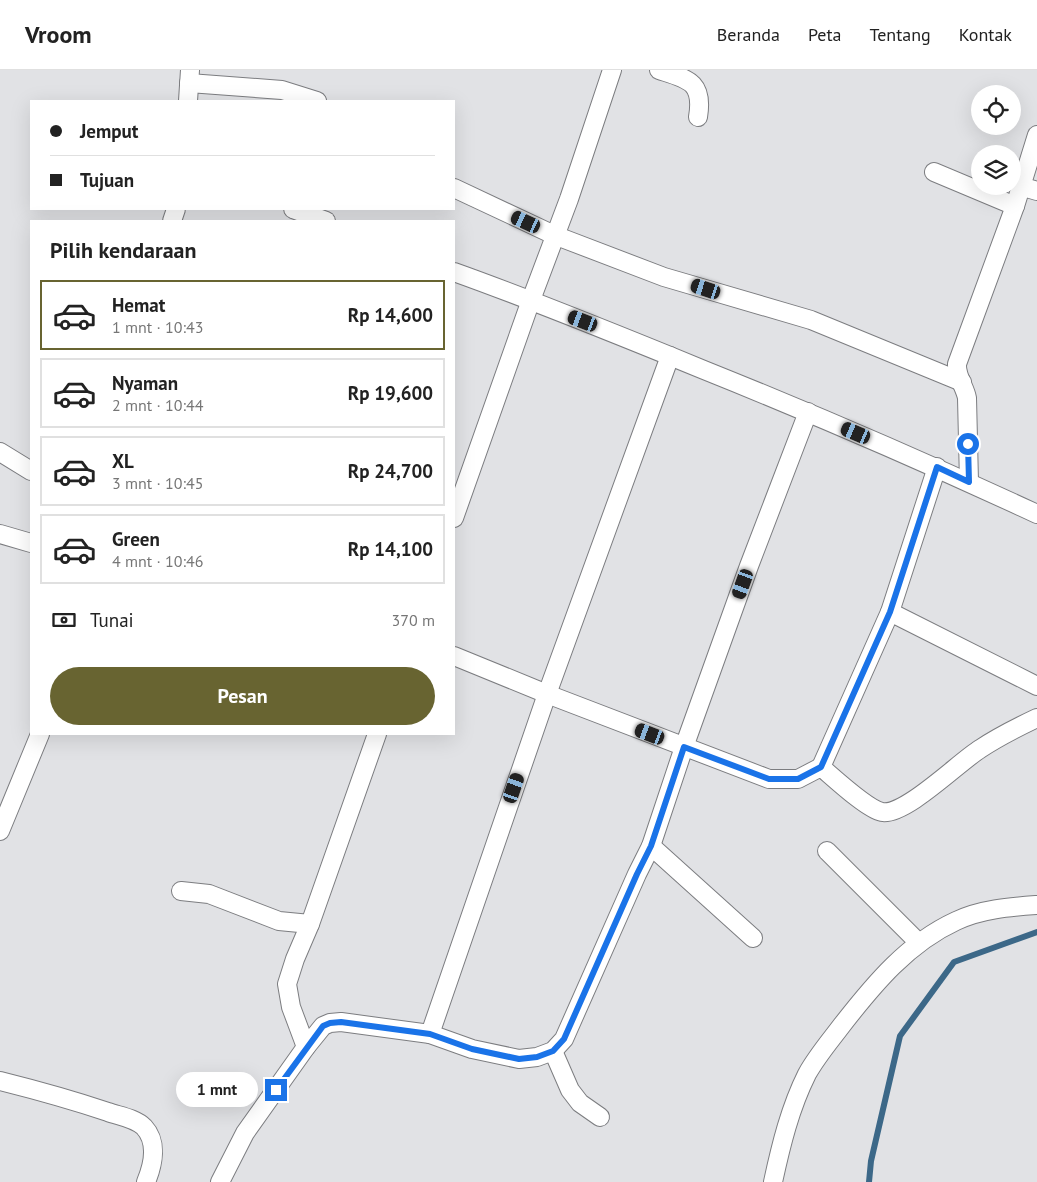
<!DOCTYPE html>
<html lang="id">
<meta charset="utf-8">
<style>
:root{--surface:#fff;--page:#f2f2f2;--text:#222;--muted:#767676;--line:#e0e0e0;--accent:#686431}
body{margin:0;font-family:"PT Sans",sans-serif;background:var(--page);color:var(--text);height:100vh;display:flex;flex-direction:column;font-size:19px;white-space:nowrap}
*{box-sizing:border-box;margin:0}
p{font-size:16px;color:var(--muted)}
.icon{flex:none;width:28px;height:28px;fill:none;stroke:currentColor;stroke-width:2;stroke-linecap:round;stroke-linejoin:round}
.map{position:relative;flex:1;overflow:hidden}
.panel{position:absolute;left:30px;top:150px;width:425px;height:515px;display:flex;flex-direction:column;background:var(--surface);border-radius:0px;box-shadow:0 5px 20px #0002}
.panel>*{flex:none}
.banner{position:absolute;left:30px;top:30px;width:425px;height:110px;border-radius:0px;box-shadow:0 5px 20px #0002;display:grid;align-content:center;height:110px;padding:0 20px;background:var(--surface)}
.controls{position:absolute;left:971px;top:15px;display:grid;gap:10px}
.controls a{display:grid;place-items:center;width:50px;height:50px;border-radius:50%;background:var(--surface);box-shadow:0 5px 20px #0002;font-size:25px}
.end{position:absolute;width:22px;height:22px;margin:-11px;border:6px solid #1a73e8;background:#fff;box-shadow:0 0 0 2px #fff}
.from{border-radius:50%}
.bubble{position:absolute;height:35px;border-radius:18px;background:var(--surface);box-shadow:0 5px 20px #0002;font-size:16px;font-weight:600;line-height:35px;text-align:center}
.car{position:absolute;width:15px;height:30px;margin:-15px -8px;border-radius:6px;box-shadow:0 0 4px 1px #0007;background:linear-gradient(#222 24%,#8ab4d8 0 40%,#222 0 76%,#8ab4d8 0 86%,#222 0)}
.banner b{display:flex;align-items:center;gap:18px;height:48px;font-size:19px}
.banner b+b{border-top:1px solid var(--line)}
.banner i{width:12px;height:12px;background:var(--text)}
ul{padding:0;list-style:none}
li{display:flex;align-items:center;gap:15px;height:70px;margin:0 10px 8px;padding:0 10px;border:2px solid var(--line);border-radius:0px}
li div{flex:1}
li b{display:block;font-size:19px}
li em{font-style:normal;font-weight:600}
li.current{border-color:var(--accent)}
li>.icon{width:45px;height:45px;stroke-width:1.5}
h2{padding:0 20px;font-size:22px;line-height:60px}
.pay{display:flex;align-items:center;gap:12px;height:55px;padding:0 20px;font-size:19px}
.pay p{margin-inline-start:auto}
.action{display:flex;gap:10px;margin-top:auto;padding:10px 20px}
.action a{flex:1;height:58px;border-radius:30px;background:var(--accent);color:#fff;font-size:20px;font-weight:600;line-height:58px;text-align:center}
header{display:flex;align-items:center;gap:30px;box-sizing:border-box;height:70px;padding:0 25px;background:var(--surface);border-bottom:1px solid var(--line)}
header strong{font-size:24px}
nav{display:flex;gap:28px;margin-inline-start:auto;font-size:18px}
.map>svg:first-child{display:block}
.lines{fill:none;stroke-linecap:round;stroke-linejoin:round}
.stream{stroke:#3c6888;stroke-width:6}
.minor-casing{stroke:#7c7d80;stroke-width:20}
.minor{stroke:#fff;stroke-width:18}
.route{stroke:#1a73e8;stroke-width:6}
</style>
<header>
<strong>Vroom</strong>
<nav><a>Beranda</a><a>Peta</a><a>Tentang</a><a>Kontak</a></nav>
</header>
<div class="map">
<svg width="1037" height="1112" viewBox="0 0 1037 1112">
<rect width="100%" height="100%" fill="#e1e2e5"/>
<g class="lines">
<!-- stream -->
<polyline class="stream" points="869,1112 871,1091 900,966 954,892 1037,862"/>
<defs>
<g id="minor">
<path d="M659,0C687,9 704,11 698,47"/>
<polyline points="189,13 282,20 317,31"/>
<polyline points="188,31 190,0"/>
<polyline points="934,102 1015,136"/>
<polyline points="1020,116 1037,121"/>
<polyline points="454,118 554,165 664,207 811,250 962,312"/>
<polyline points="293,139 326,151"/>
<polyline points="172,151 176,139"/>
<path d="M454,202C538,232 621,266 704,300C816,345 927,393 1037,444"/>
<polyline points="0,382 31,401"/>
<path d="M969,412L967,328C965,317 956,306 957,294L1015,136L1037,65"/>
<polyline points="454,448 531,230 569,129 612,0"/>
<polyline points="0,464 31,473"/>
<polyline points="890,542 1037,616"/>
<path d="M454,586L547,624L769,709H798L821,697C834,708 867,739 882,742C905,746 959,692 980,679C998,667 1018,657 1037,648"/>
<polyline points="821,697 890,542 937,397"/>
<polyline points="0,761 40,664"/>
<polyline points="651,776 753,868"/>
<polyline points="827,781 919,873"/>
<polyline points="181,821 209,824 279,851 310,854"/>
<polyline points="430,964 547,624 670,286"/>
<polyline points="306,977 291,937 287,914 295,889 310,854 377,664"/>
<polyline points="553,981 570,1020 580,1033 600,1047"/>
<path d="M0,1011C36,1020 72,1030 108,1042C119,1046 135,1048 144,1057C158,1072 153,1095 146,1112"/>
<polyline points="220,1112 245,1063 306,977 323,956 330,953 341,952 430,964 472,979 519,989 537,987 553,981 564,969 637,804 651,776 684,677 749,496 808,342"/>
<path d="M773,1112C781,1075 790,1038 807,1004C817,986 830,971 842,955C874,914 908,873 956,851C981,839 1010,837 1037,835"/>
</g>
</defs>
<!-- minor casing -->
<use href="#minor" class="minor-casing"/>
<!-- minor -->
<use href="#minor" class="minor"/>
</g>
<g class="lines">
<!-- route -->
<polyline class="route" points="276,1020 323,956 330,953 341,952 430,964 472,979 519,989 537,987 553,981 564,969 637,804 651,776 684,677 769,709 798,709 821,697 890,542 937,397 969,412 968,374"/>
</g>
</svg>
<div class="controls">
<a><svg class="icon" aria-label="locate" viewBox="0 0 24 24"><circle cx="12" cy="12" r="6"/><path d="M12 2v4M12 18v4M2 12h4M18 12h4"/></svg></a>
<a><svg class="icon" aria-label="layers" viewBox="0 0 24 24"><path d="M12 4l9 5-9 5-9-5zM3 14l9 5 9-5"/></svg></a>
</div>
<i class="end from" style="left:968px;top:374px"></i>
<i class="end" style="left:276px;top:1020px"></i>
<div class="bubble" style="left:176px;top:1002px;width:82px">1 mnt</div>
<i class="car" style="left:526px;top:152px;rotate:295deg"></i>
<i class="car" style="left:706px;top:219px;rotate:288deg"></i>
<i class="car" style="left:583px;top:251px;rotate:291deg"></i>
<i class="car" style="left:856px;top:363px;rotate:293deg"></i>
<i class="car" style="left:743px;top:514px;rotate:200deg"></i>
<i class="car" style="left:650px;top:664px;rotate:291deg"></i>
<i class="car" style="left:514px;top:718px;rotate:19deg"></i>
<div class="banner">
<b><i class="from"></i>Jemput</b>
<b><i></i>Tujuan</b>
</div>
<section class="panel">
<h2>Pilih kendaraan</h2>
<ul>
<li class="current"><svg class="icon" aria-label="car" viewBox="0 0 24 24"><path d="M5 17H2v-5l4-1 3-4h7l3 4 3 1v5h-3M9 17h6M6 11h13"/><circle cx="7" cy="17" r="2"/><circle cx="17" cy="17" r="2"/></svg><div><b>Hemat</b><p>1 mnt · 10:43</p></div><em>Rp 14,600</em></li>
<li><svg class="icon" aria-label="car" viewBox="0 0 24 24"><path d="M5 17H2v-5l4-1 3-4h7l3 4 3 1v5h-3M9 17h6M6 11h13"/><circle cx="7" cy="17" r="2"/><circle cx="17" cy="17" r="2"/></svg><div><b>Nyaman</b><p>2 mnt · 10:44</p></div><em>Rp 19,600</em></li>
<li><svg class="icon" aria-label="car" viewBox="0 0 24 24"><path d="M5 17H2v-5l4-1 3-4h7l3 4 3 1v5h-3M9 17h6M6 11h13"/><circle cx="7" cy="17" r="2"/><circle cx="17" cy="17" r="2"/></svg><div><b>XL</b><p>3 mnt · 10:45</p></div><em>Rp 24,700</em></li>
<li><svg class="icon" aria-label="car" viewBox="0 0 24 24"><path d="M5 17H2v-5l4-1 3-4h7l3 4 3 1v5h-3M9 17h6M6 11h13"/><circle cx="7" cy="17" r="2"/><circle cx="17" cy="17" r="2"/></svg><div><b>Green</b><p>4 mnt · 10:46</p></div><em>Rp 14,100</em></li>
</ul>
<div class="pay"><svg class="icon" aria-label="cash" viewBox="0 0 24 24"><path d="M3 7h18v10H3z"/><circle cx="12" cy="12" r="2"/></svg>Tunai<p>370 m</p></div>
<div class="action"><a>Pesan</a></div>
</section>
</div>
